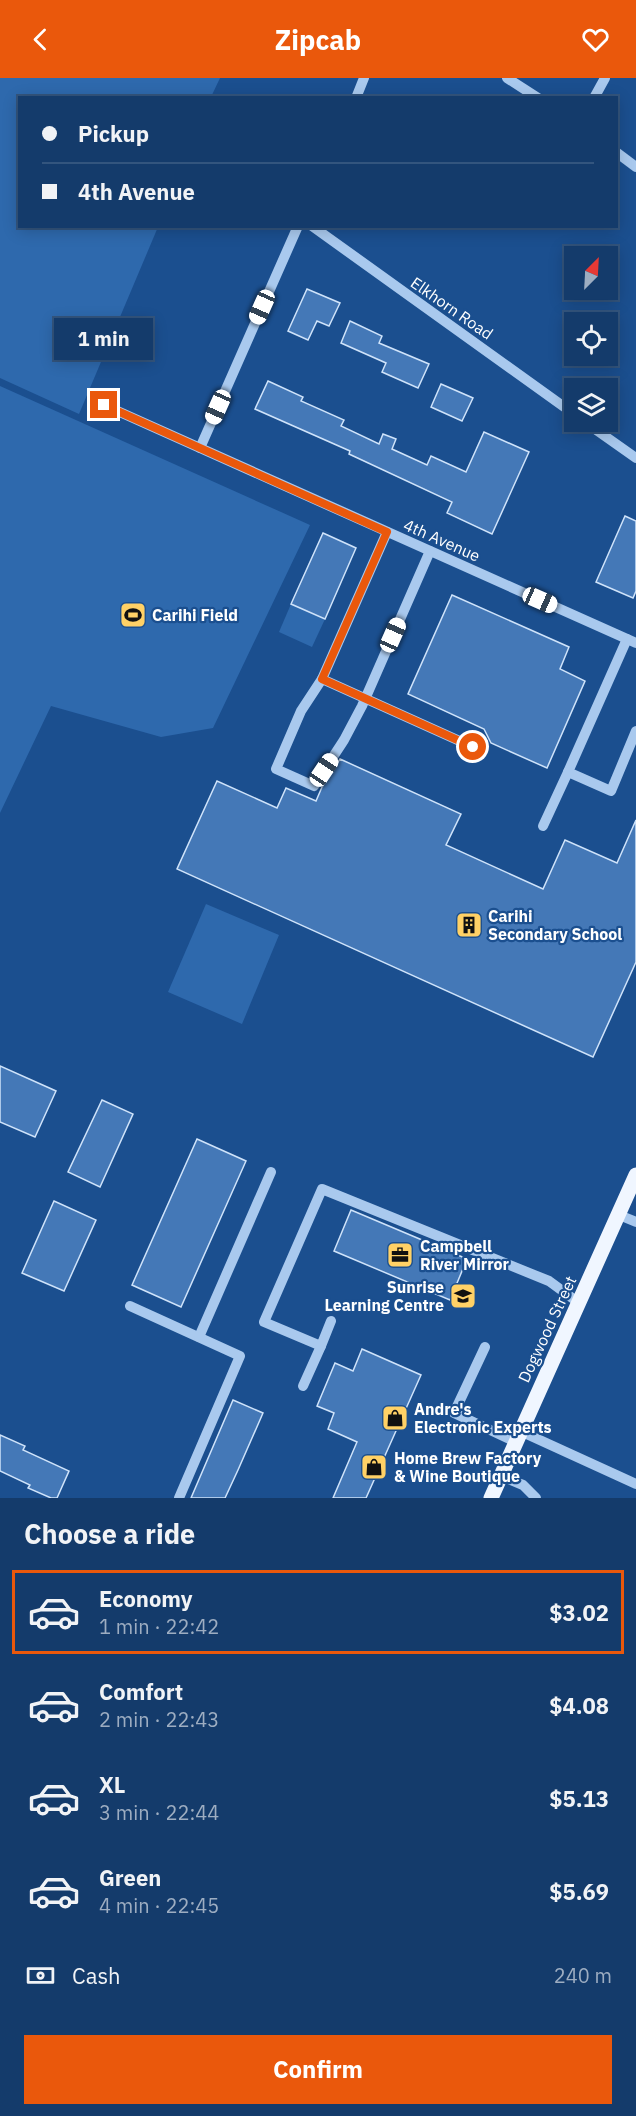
<!DOCTYPE html>
<meta charset="utf-8">
<style>
:root{--surface:#143b6b;--page:#1d4271;--text:#f1f3f6;--muted:#9dadc1;--line:#33557e;--accent:#ea580c}
body{margin:0;font-family:"IBM Plex Sans",sans-serif;background:var(--page);color:var(--text);height:100vh;display:flex;flex-direction:column;font-size:22px;white-space:nowrap}
*{box-sizing:border-box;margin:0}
p{font-size:20px;color:var(--muted)}
.icon{flex:none;width:33px;height:33px;fill:none;stroke:currentColor;stroke-width:2;stroke-linecap:round;stroke-linejoin:round}
.map{position:relative;height:1420px;overflow:hidden}
.sheet{display:flex;flex-direction:column;background:var(--surface);flex:1}
.sheet>*{flex:none}
.banner{position:absolute;left:18px;top:18px;width:600px;height:132px;border-radius:0px;box-shadow:0 3px 15px #0003,0 0 0 2px var(--line);display:grid;align-content:center;height:132px;padding:0 24px;background:var(--surface)}
.needle{width:39px;rotate:24deg}
.tools{position:absolute;left:564px;top:168px;display:grid;gap:12px}
.tools a{display:grid;place-items:center;width:54px;height:54px;border-radius:0px;background:var(--surface);box-shadow:0 3px 15px #0003,0 0 0 2px var(--line);font-size:30px}
.end{position:absolute;width:27px;height:27px;margin:-14px;border:8px solid #ea580c;background:#fff;box-shadow:0 0 0 3px #fff}
.from{border-radius:50%}
.bubble{position:absolute;height:42px;border-radius:0px;background:var(--surface);box-shadow:0 3px 15px #0003,0 0 0 2px var(--line);font-size:20px;font-weight:700;line-height:42px;text-align:center}
.car{position:absolute;width:18px;height:36px;margin:-18px -9px;border-radius:8px;box-shadow:0 0 4px 2px #0007;background:linear-gradient(#fff 24%,#345 0 40%,#fff 0 76%,#345 0 86%,#fff 0)}
.banner b{display:flex;align-items:center;gap:21px;height:57px;font-size:22px}
.banner b+b{border-top:2px solid var(--line)}
.banner i{width:15px;height:15px;background:var(--text)}
ul{padding:0;list-style:none}
li{display:flex;align-items:center;gap:18px;height:84px;margin:0 12px 9px;padding:0 12px;border:3px solid transparent;border-radius:0px}
li div{flex:1}
li b{display:block;font-size:22px}
li em{font-style:normal;font-weight:700}
li.on{border-color:var(--accent)}
li>.icon{width:54px;height:54px;stroke-width:1.5}
h2{padding:0 24px;font-size:27px;line-height:72px}
.pay{display:flex;align-items:center;gap:15px;height:66px;padding:0 24px;font-size:22px}
.pay p{margin-inline-start:auto}
.primary-button{display:flex;gap:12px;margin-top:auto;padding:12px 24px}
.primary-button a{flex:1;height:69px;border-radius:0px;background:var(--accent);color:#fff;font-size:24px;font-weight:700;line-height:69px;text-align:center}
header{display:flex;justify-content:space-between;align-items:center;height:78px;padding:0 24px;background:var(--accent);color:#fff;font-size:27px;font-weight:700}
.map>svg:first-child{display:block}
.green{fill:#2e69ad}
.building{fill:#4478b7;stroke:#cfe3fa;stroke-width:1.5}
.lines{fill:none;stroke-linecap:round;stroke-linejoin:round}
.minor{stroke:#a9c9ee;stroke-width:10}
.major{stroke:#f0f6ff;stroke-width:15}
.route{stroke:#ea580c;stroke-width:8}
.labels{text-anchor:middle;dominant-baseline:central;stroke-width:4.5;stroke-linejoin:round;paint-order:stroke}
.street-label{font-size:16px;fill:#fff;stroke:#1b4f8f}
.poi-label{font-size:16px;font-weight:bold;fill:#fff;stroke:#1b4f8f;text-anchor:start}
</style>
<header><svg class="icon" aria-label="back" viewBox="0 0 24 24"><path d="M15 5l-7 7 7 7"/></svg>Zipcab<svg class="icon" aria-label="heart" viewBox="0 0 24 24"><path d="M12 20l-8-8c-3-5 5-10 8-4 3-6 11-1 8 4z"/></svg></header>
<div class="map">
<svg width="636" height="1420" viewBox="0 0 636 1420">
<rect width="100%" height="100%" fill="#1b4f8f"/>
<!-- green -->
<g class="green">
<polygon points="0,0 220,0 211,19 20,20 20,148 158,149 79,336 0,300"/>
<polygon points="0,308 310,447 213,650 161,659 51,628 0,735"/>
<polygon points="291,526 325,541 312,569 279,554"/>
<polygon points="206,826 279,857 242,946 168,914"/>
</g>
<!-- building -->
<g class="building">
<polygon points="307,211 340,225 329,248 317,243 308,262 288,253"/>
<polygon points="350,243 382,258 379,265 429,286 418,310 382,294 386,285 341,265"/>
<polygon points="268,303 303,319 301,323 344,342 341,348 379,366 383,356 396,361 392,371 427,387 431,378 466,394 484,354 529,374 492,456 447,435 452,424 349,376 350,373 255,331"/>
<polygon points="441,306 473,320 462,343 431,329"/>
<polygon points="625,438 636,443 636,513 633,520 596,504"/>
<polygon points="323,455 356,470 325,541 291,526"/>
<polygon points="452,517 569,569 560,591 585,603 547,690 491,665 484,651 408,616"/>
<polygon points="340,681 461,736 446,767 543,811 565,762 617,785 636,742 636,884 593,979 177,791 217,703 277,730 286,710 316,723 322,709"/>
<polygon points="0,988 56,1013 35,1059 0,1044"/>
<polygon points="102,1022 133,1036 100,1109 68,1094"/>
<polygon points="197,1061 246,1083 181,1229 132,1207"/>
<polygon points="54,1123 96,1142 64,1213 22,1195"/>
<polygon points="351,1132 467,1181 450,1222 334,1173"/>
<polygon points="362,1271 421,1297 366,1420 333,1420 357,1364 328,1351 334,1335 317,1328 335,1285 353,1293"/>
<polygon points="233,1322 263,1335 238,1392 225,1420 191,1420"/>
<polygon points="0,1357 25,1368 23,1372 69,1393 57,1420 51,1420 28,1410 30,1407 0,1393"/>
</g>
<g class="lines">
<!-- minor -->
<g class="minor">
<polyline points="507,0 538,20"/>
<polyline points="356,20 364,0"/>
<polyline points="594,20 605,0"/>
<polyline points="616,74 636,89"/>
<polyline points="312,148 574,336"/>
<polyline points="104,327 636,565"/>
<polyline points="585,344 636,380"/>
<polyline points="200,370 298,148"/>
<polyline points="387,454 322,601 473,669"/>
<polyline points="627,561 568,694 611,713 636,653"/>
<polyline points="322,601 301,633 276,691 314,708 344,662 362,628 430,473"/>
<polyline points="543,748 568,694"/>
<polyline points="619,1137 636,1144"/>
<polyline points="130,1228 240,1278 179,1420"/>
<polyline points="331,1243 321,1268 264,1244 322,1111 549,1203 579,1225"/>
<polyline points="199,1259 271,1094"/>
<polyline points="485,1269 454,1335 516,1364"/>
<polyline points="303,1308 321,1268"/>
<polyline points="520,1353 636,1406"/>
<polyline points="501,1398 523,1407 536,1420"/>
</g>
<!-- major -->
<polyline class="major" points="491,1420 636,1097"/>
</g>
<g class="lines">
<!-- route -->
<polyline class="route" points="104,327 387,454 322,601 473,669"/>
</g>
<!-- icons -->
<defs>
<symbol id="stadium-square" viewBox="-11 -11 22 22"><rect x="-9" y="-9" width="18" height="18" rx="4" fill="#ffd166" stroke="#1b4f8f"/><path d="M0-5a6.5 5 0 1 0 0 10a6.5 5 0 1 0 0-10ZM-3.5-1.8h7v3.6h-7Z" fill="#111"/></symbol>
<symbol id="building-square" viewBox="-11 -11 22 22"><rect x="-9" y="-9" width="18" height="18" rx="4" fill="#ffd166" stroke="#1b4f8f"/><path d="M-4-6H4V6H1V3H-1V6H-4ZM-2.5-4.3h1.7v1.8h-1.7ZM.8-4.3h1.7v1.8H.8ZM-2.5-1h1.7V.8h-1.7ZM.8-1h1.7V.8H.8Z" fill="#111"/></symbol>
<symbol id="office-square" viewBox="-11 -11 22 22"><rect x="-9" y="-9" width="18" height="18" rx="4" fill="#ffd166" stroke="#1b4f8f"/><path d="M-6-3h4V-5.5h4V-3h4V5H-6ZM-1-4.5V-3h2v-1.5ZM-6 0V1H6V0Z" fill="#111"/></symbol>
<symbol id="school-square" viewBox="-11 -11 22 22"><rect x="-9" y="-9" width="18" height="18" rx="4" fill="#ffd166" stroke="#1b4f8f"/><path d="M0-5L7-2L0 1L-7-2ZM-4 1L0 2.5L4 1V4Q0 6-4 4Z" fill="#111"/></symbol>
<symbol id="shop-square" viewBox="-11 -11 22 22"><rect x="-9" y="-9" width="18" height="18" rx="4" fill="#ffd166" stroke="#1b4f8f"/><path d="M-5-2.5h2.3a2.7 3.5 0 0 1 5.4 0H5L5.5 6h-11ZM-1.5-2.5h3a1.5 2.3 0 0 0-3 0Z" fill="#111"/></symbol>
</defs>
<g fill-rule="evenodd">
<use href="#stadium-square" x="118" y="522" width="30" height="30"/>
<use href="#building-square" x="454" y="832" width="30" height="30"/>
<use href="#office-square" x="385" y="1162" width="30" height="30"/>
<use href="#school-square" x="448" y="1203" width="30" height="30"/>
<use href="#shop-square" x="380" y="1325" width="30" height="30"/>
<use href="#shop-square" x="359" y="1374" width="30" height="30"/>
</g>
<g class="labels">
<!-- street labels -->
<g class="street-label">
<text transform="translate(452 230) rotate(35)">Elkhorn Road</text>
<text transform="translate(442 462) rotate(24)">4th Avenue</text>
<text transform="translate(547 1251) rotate(-65)">Dogwood Street</text>
</g>
<!-- poi labels -->
<g class="poi-label">
<text x="152" y="537">Carihi Field</text>
<text x="488" y="838">Carihi<tspan x="488" dy="18">Secondary School</tspan></text>
<text x="420" y="1168">Campbell<tspan x="420" dy="18">River Mirror</tspan></text>
<text x="444" y="1209" text-anchor="end">Sunrise<tspan x="444" dy="18">Learning Centre</tspan></text>
<text x="414" y="1331">Andre's<tspan x="414" dy="18">Electronic Experts</tspan></text>
<text x="394" y="1380">Home Brew Factory<tspan x="394" dy="18">&amp; Wine Boutique</tspan></text>
</g>
</g>
</svg>
<div class="tools">
<a><svg class="needle" viewBox="-14 -14 28 28"><path d="M0-13l5 13h-10z" fill="#e53935"/><path d="M0 13l5-13h-10z" fill="#9dadc1"/></svg></a>
<a><svg class="icon" aria-label="locate" viewBox="0 0 24 24"><circle cx="12" cy="12" r="6"/><path d="M12 2v4M12 18v4M2 12h4M18 12h4"/></svg></a>
<a><svg class="icon" aria-label="layers" viewBox="0 0 24 24"><path d="M12 4l9 5-9 5-9-5zM3 14l9 5 9-5"/></svg></a>
</div>
<i class="end from" style="left:473px;top:669px"></i>
<i class="end" style="left:104px;top:327px"></i>
<div class="bubble" style="left:54px;top:240px;width:99px">1 min</div>
<i class="car" style="left:262px;top:229px;rotate:204deg"></i>
<i class="car" style="left:218px;top:329px;rotate:204deg"></i>
<i class="car" style="left:540px;top:522px;rotate:114deg"></i>
<i class="car" style="left:393px;top:557px;rotate:24deg"></i>
<i class="car" style="left:324px;top:692px;rotate:34deg"></i>
<div class="banner">
<b><i class="from"></i>Pickup</b>
<b><i></i>4th Avenue</b>
</div>
</div>
<section class="sheet">
<h2>Choose a ride</h2>
<ul>
<li class="on"><svg class="icon" aria-label="car" viewBox="0 0 24 24"><path d="M5 17H2v-5l4-1 3-4h7l3 4 3 1v5h-3M9 17h6M6 11h13"/><circle cx="7" cy="17" r="2"/><circle cx="17" cy="17" r="2"/></svg><div><b>Economy</b><p>1 min · 22:42</p></div><em>$3.02</em></li>
<li><svg class="icon" aria-label="car" viewBox="0 0 24 24"><path d="M5 17H2v-5l4-1 3-4h7l3 4 3 1v5h-3M9 17h6M6 11h13"/><circle cx="7" cy="17" r="2"/><circle cx="17" cy="17" r="2"/></svg><div><b>Comfort</b><p>2 min · 22:43</p></div><em>$4.08</em></li>
<li><svg class="icon" aria-label="car" viewBox="0 0 24 24"><path d="M5 17H2v-5l4-1 3-4h7l3 4 3 1v5h-3M9 17h6M6 11h13"/><circle cx="7" cy="17" r="2"/><circle cx="17" cy="17" r="2"/></svg><div><b>XL</b><p>3 min · 22:44</p></div><em>$5.13</em></li>
<li><svg class="icon" aria-label="car" viewBox="0 0 24 24"><path d="M5 17H2v-5l4-1 3-4h7l3 4 3 1v5h-3M9 17h6M6 11h13"/><circle cx="7" cy="17" r="2"/><circle cx="17" cy="17" r="2"/></svg><div><b>Green</b><p>4 min · 22:45</p></div><em>$5.69</em></li>
</ul>
<div class="pay"><svg class="icon" aria-label="cash" viewBox="0 0 24 24"><path d="M3 7h18v10H3z"/><circle cx="12" cy="12" r="2"/></svg>Cash<p>240 m</p></div>
<div class="primary-button"><a>Confirm</a></div>
</section>
